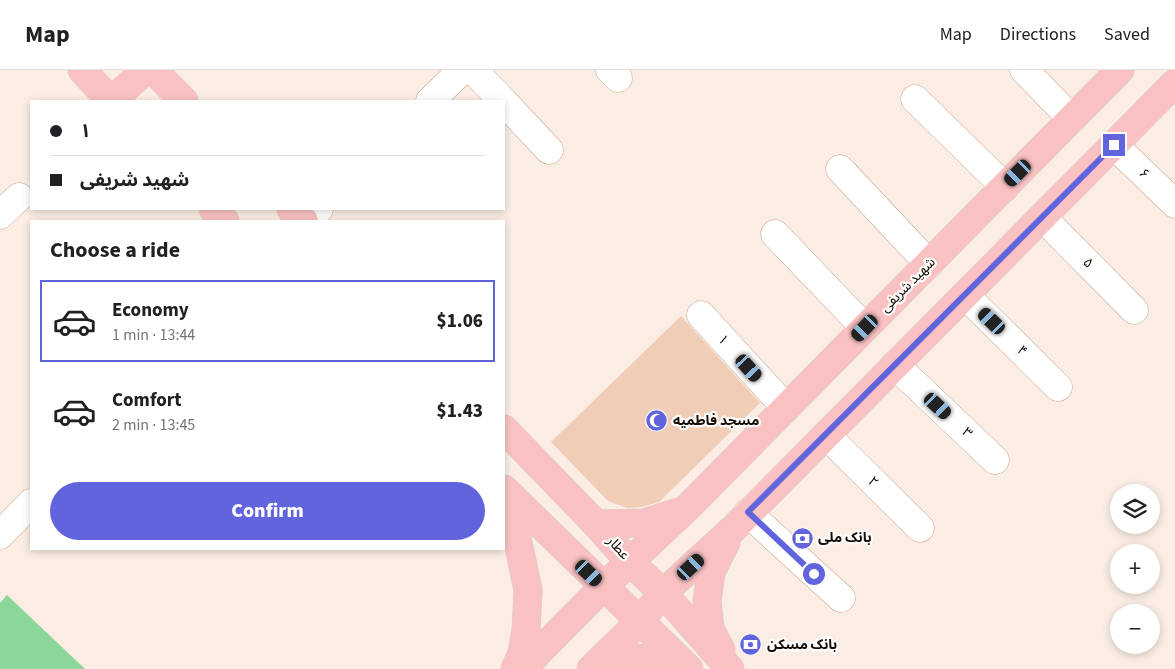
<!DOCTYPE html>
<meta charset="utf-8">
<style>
:root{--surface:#fff;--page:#f6f6f6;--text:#202124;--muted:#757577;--line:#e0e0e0;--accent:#6164dd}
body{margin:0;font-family:"Source Sans 3","Noto Sans Arabic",sans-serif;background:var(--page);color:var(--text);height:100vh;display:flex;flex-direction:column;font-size:19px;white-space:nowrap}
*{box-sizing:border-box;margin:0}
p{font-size:16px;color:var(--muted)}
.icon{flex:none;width:28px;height:28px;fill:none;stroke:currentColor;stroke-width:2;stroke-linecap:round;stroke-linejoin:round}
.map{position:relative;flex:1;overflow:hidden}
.panel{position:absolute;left:30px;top:150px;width:475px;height:330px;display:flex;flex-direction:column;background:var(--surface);border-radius:0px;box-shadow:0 2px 8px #0003}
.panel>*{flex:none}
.banner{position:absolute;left:30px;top:30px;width:475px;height:110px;border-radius:0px;box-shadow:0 2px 8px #0003;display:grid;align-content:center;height:110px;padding:0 20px;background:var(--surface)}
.tools{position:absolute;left:1110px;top:414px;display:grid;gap:10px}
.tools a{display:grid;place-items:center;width:50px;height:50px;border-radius:50%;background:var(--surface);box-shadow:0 2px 8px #0003;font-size:25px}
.end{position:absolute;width:22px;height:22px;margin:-11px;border:6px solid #6164dd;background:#fff;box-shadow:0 0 0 2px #fff}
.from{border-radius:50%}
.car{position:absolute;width:15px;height:30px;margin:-15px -8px;border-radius:6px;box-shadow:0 0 4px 1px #0007;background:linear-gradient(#222 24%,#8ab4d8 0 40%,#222 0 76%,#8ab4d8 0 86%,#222 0)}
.banner b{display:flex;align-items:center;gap:18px;height:48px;font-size:19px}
.banner b+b{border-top:1px solid var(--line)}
.banner i{width:12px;height:12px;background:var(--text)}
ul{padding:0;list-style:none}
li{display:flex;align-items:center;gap:15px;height:82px;margin:0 10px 8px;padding:0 10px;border:2px solid transparent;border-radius:0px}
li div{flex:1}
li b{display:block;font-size:19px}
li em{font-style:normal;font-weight:800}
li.active{border-color:var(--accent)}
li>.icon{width:45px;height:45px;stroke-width:1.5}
h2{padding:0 20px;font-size:22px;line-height:60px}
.action{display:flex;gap:10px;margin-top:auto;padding:10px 20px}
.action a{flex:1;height:58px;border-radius:30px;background:var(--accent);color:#fff;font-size:20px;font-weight:800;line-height:58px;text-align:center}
header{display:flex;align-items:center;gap:30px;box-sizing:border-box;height:70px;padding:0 25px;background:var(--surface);border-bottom:1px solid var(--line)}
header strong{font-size:24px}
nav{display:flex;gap:28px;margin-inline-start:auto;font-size:18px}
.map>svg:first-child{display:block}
.green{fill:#8cd69a}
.building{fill:#efcdb6}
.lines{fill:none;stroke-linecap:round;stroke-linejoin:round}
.minor-casing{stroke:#c6a68f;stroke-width:29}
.major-casing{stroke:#d1cecd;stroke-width:29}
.minor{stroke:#fff;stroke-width:28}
.major{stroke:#fac1c2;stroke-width:28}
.route{stroke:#6164dd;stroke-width:6}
.labels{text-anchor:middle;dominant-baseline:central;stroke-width:4.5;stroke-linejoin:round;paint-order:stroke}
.street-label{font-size:14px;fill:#170c05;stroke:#fdfdfd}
.poi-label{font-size:14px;font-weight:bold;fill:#170c05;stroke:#fdfdfd;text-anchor:start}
</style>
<header>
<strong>Map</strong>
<nav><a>Map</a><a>Directions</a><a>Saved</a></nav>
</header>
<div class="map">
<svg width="1175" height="599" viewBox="0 0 1175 599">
<rect width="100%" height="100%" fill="#fbede3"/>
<!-- green -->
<polygon class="green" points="7,525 85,599 0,599 0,533"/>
<!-- building -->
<polygon class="building" points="681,246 760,333 659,432 641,437 627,438 608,431 551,372"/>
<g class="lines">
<defs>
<g id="minor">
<polyline points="473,0 503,31"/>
<polyline points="610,0 618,8"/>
<polyline points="1024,0 1072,49"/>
<polyline points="915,29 1005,117"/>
<polyline points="430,31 462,0"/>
<polyline points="504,32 549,80"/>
<polyline points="1114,75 1175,134"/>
<polyline points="840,99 929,194"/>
<polyline points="0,145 19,127"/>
<polyline points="1042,147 1134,240"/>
<polyline points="306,151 319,139"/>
<polyline points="775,164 865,258"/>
<polyline points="965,225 1058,317"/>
<polyline points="701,245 786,338"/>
<polyline points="895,295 995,390"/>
<polyline points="826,365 920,458"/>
<polyline points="748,443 841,528"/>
<polyline points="0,465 31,433"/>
</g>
<g id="major">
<polyline points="82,0 111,31 146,0"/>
<polyline points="153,0 184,31"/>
<polyline points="213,139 225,151"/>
<polyline points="291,139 304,151"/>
<polyline points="504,359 596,454 630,492 663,523 730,599"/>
<polyline points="504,419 689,599"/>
<polyline points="504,437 514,453 528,520 526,560 522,583 515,599"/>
<polyline points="596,454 644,453 678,442"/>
<polyline points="721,580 710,559 707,532 711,502 726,472"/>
<polyline points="522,599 603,517 686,439 1120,0"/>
<polyline points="591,599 640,551 663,523 734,458 1175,13"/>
<polyline points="599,599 623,587 648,589 668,599"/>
</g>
</defs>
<!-- minor casing -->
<use href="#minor" class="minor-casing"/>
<!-- major casing -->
<use href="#major" class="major-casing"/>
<!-- minor -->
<use href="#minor" class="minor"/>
<!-- major -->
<use href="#major" class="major"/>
</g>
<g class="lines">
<!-- route -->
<polyline class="route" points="814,504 748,442 1114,75"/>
</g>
<!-- icons -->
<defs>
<symbol id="mosque-disc" viewBox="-11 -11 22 22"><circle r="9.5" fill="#6164dd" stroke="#fdfdfd"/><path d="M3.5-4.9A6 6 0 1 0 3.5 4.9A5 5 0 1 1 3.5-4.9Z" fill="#fff"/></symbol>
<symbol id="bank-disc" viewBox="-11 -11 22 22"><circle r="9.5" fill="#6164dd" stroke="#fdfdfd"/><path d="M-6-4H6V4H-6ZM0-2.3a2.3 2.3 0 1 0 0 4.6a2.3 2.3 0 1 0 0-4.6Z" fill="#fff"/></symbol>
</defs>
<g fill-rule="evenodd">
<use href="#mosque-disc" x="644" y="338" width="25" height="25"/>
<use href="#bank-disc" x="790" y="456" width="25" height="25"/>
<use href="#bank-disc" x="738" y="562" width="25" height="25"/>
</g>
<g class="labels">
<!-- street labels -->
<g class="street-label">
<text transform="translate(1144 104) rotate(44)">۶</text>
<text transform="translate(1088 193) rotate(45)">۵</text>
<text transform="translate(908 215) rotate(-45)">شهید شریفی</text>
<text transform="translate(723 270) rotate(47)">۱</text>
<text transform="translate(1022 281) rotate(45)">۴</text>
<text transform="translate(967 363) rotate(44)">۳</text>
<text transform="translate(873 412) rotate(45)">۲</text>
<text transform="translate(618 478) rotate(48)">عطار</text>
</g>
<!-- poi labels -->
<g class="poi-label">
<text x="673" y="351">مسجد فاطمیه</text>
<text x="818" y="468">بانک ملی</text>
<text x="767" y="575">بانک مسکن</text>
</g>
</g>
</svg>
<div class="tools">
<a><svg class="icon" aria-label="layers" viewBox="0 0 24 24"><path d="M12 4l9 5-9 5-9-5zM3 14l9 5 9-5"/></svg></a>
<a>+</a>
<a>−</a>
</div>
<i class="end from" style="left:814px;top:504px"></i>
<i class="end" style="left:1114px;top:75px"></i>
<i class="car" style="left:1018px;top:103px;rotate:225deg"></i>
<i class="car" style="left:992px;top:251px;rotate:314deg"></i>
<i class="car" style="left:865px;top:258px;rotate:224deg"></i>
<i class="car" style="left:749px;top:298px;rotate:138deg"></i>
<i class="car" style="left:938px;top:336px;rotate:133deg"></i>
<i class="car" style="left:691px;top:497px;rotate:47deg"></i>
<i class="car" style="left:589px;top:503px;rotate:134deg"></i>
<div class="banner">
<b><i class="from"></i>۱</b>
<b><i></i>شهید شریفی</b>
</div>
<section class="panel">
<h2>Choose a ride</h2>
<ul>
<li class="active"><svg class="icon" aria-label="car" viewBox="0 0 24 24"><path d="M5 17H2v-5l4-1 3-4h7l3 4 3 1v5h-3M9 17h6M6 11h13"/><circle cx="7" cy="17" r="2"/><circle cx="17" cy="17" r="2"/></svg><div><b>Economy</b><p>1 min · 13:44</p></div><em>$1.06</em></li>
<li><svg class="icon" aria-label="car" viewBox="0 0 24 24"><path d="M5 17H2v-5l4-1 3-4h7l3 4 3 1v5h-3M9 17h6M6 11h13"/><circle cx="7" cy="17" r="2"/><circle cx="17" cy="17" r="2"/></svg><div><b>Comfort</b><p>2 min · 13:45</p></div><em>$1.43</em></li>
</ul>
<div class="action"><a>Confirm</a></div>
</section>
</div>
